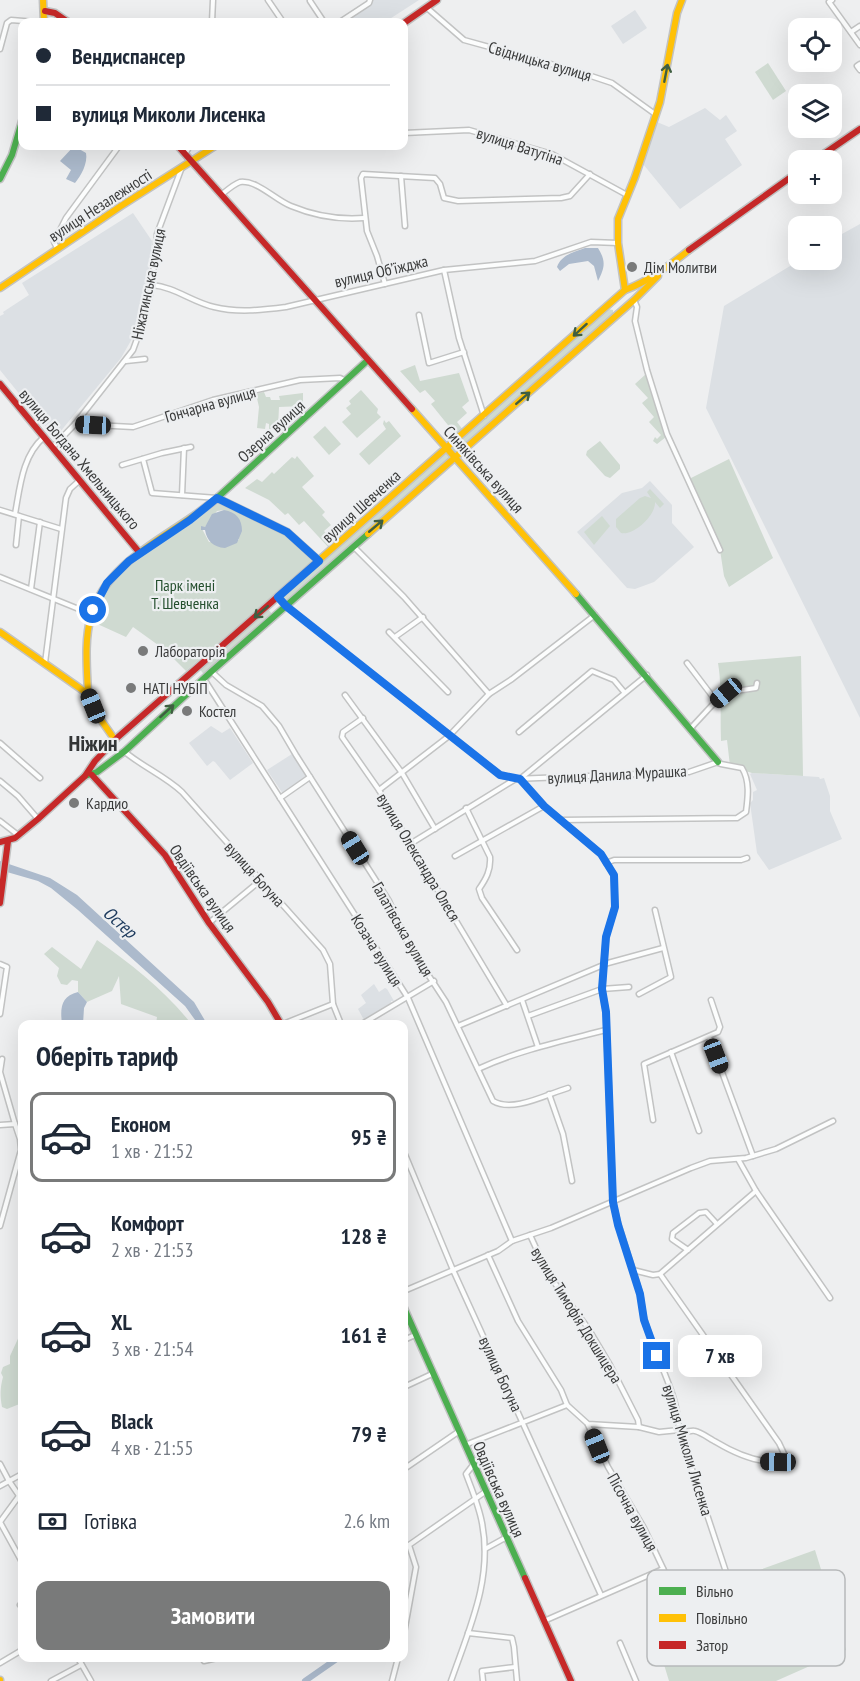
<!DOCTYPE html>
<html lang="uk">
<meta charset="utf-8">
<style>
:root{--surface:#fff;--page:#f2f2f3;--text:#1f2937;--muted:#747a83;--line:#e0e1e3;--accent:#797a7a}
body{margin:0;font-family:"PT Sans Narrow",sans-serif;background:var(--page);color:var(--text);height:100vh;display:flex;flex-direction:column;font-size:22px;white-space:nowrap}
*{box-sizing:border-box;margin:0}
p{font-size:20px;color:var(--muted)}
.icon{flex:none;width:33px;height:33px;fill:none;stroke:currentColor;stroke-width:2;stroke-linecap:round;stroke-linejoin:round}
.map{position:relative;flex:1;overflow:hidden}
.details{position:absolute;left:18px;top:1020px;width:390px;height:642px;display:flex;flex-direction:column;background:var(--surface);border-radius:12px;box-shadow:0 6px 24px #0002}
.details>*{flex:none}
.hud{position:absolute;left:18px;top:18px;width:390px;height:132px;border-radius:12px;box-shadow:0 6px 24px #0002;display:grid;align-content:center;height:132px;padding:0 18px;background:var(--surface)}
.controls{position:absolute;left:788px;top:18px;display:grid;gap:12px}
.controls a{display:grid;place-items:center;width:54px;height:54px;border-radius:12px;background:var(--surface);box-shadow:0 6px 24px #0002;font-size:30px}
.end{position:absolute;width:27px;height:27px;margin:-14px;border:8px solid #1a73e8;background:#fff;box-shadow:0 0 0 3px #fff}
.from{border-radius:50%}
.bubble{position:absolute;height:42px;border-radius:12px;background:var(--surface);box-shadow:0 6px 24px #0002;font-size:20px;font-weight:800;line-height:42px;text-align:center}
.car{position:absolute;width:18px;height:36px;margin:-18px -9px;border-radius:8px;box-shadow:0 0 4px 2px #0007;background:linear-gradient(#222 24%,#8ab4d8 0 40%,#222 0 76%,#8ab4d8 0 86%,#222 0)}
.hud b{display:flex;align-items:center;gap:21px;height:57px;font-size:22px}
.hud b+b{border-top:2px solid var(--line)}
.hud i{width:15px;height:15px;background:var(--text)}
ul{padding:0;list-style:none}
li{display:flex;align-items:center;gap:18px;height:90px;margin:0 12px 9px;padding:0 6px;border:3px solid transparent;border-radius:12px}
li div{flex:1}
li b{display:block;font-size:22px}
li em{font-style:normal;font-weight:800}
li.current{border-color:var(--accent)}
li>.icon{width:54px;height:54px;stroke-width:1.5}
h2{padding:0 18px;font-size:27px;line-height:72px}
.pay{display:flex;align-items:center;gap:15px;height:66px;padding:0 18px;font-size:22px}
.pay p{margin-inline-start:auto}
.action{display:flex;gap:12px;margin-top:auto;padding:12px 18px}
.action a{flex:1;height:69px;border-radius:12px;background:var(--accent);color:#fff;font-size:24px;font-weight:800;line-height:69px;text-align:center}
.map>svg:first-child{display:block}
.built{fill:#dce0e4}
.green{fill:#cfdad1;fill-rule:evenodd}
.water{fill:#acbacc}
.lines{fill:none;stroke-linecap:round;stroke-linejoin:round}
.river{stroke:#acbacc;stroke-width:6}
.street-casing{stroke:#c2c3c3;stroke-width:7}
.fast-casing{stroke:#c2c3c3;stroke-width:9}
.slow-casing{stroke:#c2c3c3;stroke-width:9}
.jam-casing{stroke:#c2c3c3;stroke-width:9}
.street{stroke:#fcfdfd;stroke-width:4}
.fast{stroke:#4caf50;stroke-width:6}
.slow{stroke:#ffc107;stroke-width:6}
.jam{stroke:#c62828;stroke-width:6}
.oneway{stroke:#3f5e41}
.route{stroke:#1a73e8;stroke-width:8}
.poi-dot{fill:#797a7a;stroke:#edeff1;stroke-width:2}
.labels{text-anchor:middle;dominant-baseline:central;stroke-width:4.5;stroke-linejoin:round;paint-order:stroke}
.street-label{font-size:16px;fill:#3a3b3b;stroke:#edeff1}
.poi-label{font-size:16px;fill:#3a3b3b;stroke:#edeff1;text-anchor:start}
.park-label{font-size:16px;fill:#254f2e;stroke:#edeff1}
.water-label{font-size:18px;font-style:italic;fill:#1b395c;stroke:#edeff1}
.district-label{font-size:22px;font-weight:bold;fill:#333536;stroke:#edeff1}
.key{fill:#edeff1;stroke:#b7b9ba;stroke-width:1.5}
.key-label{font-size:16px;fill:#3a3b3b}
</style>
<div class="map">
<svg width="860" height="1681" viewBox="0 0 860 1681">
<rect width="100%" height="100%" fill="#eeeff0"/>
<!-- built -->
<g class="built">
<polygon points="371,0 419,0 385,22 344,22 343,21"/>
<polygon points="635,10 647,28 623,44 611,26"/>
<polygon points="705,108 720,120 726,115 737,131 725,139 742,165 680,209 643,164 657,122 669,127"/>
<polygon points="133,213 152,241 149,273 141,323 121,358 55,438 0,370 0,316 4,314 3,312 29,295 22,283"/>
<polygon points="860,224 860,718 706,408 724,306 800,260 831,260 831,240"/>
<polygon points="650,481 672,505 672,523 694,547 654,582 635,589 627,588 577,532 622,493 642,488"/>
<polygon points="211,726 222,733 230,728 253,763 230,780 215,762 213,761 207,766 189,743"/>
<polygon points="292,754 307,777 283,794 267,770"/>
<polygon points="752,773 819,777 820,779 824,778 830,796 830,811 842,839 769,870 757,853 750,803 753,800 753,792 757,790 750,774"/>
<polygon points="374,984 379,992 385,988 387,989 394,1001 391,1001 391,1003 364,1020 358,1009 366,1003 361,995"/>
</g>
<!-- green -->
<g class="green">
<polygon points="768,63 786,91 773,100 755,72"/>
<polygon points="608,309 613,310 613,315 455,454 449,448"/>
<polygon points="415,365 420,381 459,373 469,401 462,407 467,413 457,422 463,430 456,435 431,404 435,401 425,390 420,393 400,371"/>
<polygon points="646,374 666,437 657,444 653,441 655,437 657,439 661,435 649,422 654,417 642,403 648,398 635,384"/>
<polygon points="361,390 378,409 377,413 381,417 357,438 342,422 351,414 346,408 351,404 349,401"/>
<polygon points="264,392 266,397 270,397 271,400 280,400 279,396 303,393 303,406 279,407 278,428 269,429 269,424 266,423 265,429 257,428 259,407 256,394"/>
<polygon points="384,420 386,423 389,421 401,436 369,465 359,454 386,429 383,424"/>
<polygon points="325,426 341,444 329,455 313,437"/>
<polygon points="600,441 620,465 620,469 610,478 605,476 586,455 587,451"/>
<polygon points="445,452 450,458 286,604 280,597"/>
<polygon points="297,456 314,476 302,487 325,512 322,515 331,525 324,531 335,543 329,548 304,521 299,525 288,513 285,515 269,500 245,488 257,479 262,482 272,472 274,474 292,457 295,459"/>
<polygon points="729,459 773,558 729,587 724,576 720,550 687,480"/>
<path d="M650,489L664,504L660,508L655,502C656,515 634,536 621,533L616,527V519L640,498L645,496L651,498L647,492Z"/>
<path d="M218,501L284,533L314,560L186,671L165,650L133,627L126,637L93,622L106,590L120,572L136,559L191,524ZM224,510L239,540L209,542L201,527H205L217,511Z"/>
<polygon points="602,516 610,526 594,545 584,532"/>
<polygon points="267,608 273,615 205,676 199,668"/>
<path d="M801,656L803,776L752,773L730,766L727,740L721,741C720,715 722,687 718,663Z"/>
<path d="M97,940C131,964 163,989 189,1021V1024H156L157,1017L121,1004L119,976L112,991L87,1002L78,992V981L72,980L67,985L61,984L57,976L59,968L44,954L52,947L81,969Z"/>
<path d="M22,1330V1403L7,1409L2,1407C0,1396 0,1388 3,1377L1,1373L3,1367L10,1364V1356Z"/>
<polygon points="815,1550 846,1650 776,1681 669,1681 648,1612 674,1598 729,1581"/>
</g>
<!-- water -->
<g class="water">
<path d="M74,146L86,153C88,163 81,176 75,183L66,179L71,170L60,161Z"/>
<path d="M585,248H598C606,261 605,267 598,281L594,266L588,261L569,264L560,271L557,267C561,255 574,252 585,248Z"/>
<path d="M224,510C236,512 242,519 242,531L237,543L225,548C213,547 207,541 205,530H201V526L205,527L212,514Z"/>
<polygon points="0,861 50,878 77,895 194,1002 207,1024 198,1024 185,1006 78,910 51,888 38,881 0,870"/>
<path d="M78,992L87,1002L84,1008L83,1024H62C60,1008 61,996 78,992Z"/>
</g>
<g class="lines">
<!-- river -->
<polyline class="river" points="305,1681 338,1658"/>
<defs>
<g id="street">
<polyline points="268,0 283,22"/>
<polyline points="832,0 829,2 860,45"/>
<polyline points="310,1 324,22"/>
<polyline points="426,7 464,40 576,71 612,83 655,114"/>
<polyline points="212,22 213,0"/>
<polyline points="340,22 369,3 370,0"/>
<polyline points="851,32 860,26"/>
<polyline points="0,49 7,23 11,20 36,22"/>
<polyline points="860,64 857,66 860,70"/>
<polyline points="404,133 469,130 552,154 627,195"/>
<polyline points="185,154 190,146"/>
<polyline points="401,176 405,226"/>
<path d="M221,195C226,191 234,184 240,182C258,180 275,200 291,206C315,216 338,220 364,218"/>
<polyline points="57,248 54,242 66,218 119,146"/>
<polyline points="444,270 459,338 484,416"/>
<polyline points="385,284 377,256 367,231 361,178 363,174 435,178 440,184 444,198 458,201 561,198 570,196 590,174"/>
<path d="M152,285C175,287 192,302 214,307C238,313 262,310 286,307L444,270L535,261L591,242L618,243"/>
<polyline points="634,300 637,307 635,321 647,370 667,434 720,550"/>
<polyline points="419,315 429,363 464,352"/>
<polyline points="126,361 145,359"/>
<polyline points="75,424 133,427 213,400 300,380 340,378 346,381"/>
<polyline points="52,448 75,424 133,350 145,317 152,285 157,234 182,167"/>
<polyline points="143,459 152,493 217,498"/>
<polyline points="122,465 162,453 191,447"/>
<polyline points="182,495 184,448"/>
<polyline points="0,510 61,529"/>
<path d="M15,514C20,487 22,456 44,437"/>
<polyline points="16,545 19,516"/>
<polyline points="354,547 404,597 489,694"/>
<polyline points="0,577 91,614"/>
<polyline points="31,589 40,522"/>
<path d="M286,606L500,775L514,779L689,772L718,762L721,764L742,768C750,781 748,797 746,812L737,818L560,820"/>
<polyline points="389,632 448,692"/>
<polyline points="395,637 423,617"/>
<polyline points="45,663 66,498 70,489 80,480"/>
<polyline points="687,663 716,701 690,729"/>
<path d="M212,672L226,685L262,706L279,726L296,755L389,901L408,944L446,1002L493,1101C513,1113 547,1094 568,1088"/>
<path d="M647,675L520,779L544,806L601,854L614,875L615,907L606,937L602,989L606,1012L613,1202C619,1233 632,1263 640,1294C642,1303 642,1313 645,1321C655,1358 678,1392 679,1430L729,1581"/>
<polyline points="204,679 408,998 512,1241"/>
<polyline points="345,695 402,773 435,829"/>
<polyline points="716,701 729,692 756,688 757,683"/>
<polyline points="363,718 343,732 342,737 379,790 410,844 507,1006"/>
<polyline points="519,732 592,671 614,680 624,692"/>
<polyline points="0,743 40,778"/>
<path d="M125,752C143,767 165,776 182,792L323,950L330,964L333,1004L341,1024"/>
<polyline points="0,781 18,796 38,819"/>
<polyline points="379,790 449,736 489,694 512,679 595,615"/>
<polyline points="280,798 310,777"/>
<path d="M466,808L490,857C491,870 486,879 479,889L482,898L517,950"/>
<polyline points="0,821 18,835"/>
<polyline points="410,844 514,780"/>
<polyline points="455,856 544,806"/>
<polyline points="606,863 614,860 741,860 747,858"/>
<polyline points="209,923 261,880"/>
<polyline points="0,964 7,967 0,1014"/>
<polyline points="639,994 671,977 655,910"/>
<polyline points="522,1000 538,1047"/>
<polyline points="528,1016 602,989 629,987"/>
<polyline points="283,1024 333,1004"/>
<polyline points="362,1024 434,981"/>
<polyline points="458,1026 608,963 663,948"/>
<polyline points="709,1037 753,1156"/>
<polyline points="671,1052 699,1131"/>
<polyline points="2,1059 0,1072 15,1124"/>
<path d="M478,1069C519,1050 563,1041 606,1030"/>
<polyline points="549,1094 563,1134 572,1181"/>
<polyline points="653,1120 644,1064 718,1032 720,1027 711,1000"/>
<polyline points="0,1125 15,1124 20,1139 21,1150 0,1226"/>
<polyline points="404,1152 453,1270 601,1595"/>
<polyline points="738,1159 756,1191 830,1298"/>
<polyline points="530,1235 548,1274 588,1328 610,1365 638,1420 639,1427"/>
<polyline points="688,1250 672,1239 673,1233 699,1213 706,1212 717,1224"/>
<polyline points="488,1255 518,1321 561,1390 567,1405"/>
<polyline points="633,1270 653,1275 660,1274 756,1191"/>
<polyline points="404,1291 498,1251 512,1241 551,1228 691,1168 710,1161 746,1158 776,1149 833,1121"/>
<polyline points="404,1340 415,1335"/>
<polyline points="404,1387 432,1374"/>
<polyline points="588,1425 608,1467 644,1528 678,1600"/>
<path d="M465,1445L567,1405L588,1424L639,1427L659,1432L679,1430L681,1433C685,1432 692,1430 695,1431C701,1432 710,1439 716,1442C736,1454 763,1466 787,1460L779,1443L660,1274"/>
<polyline points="0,1464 9,1481 22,1500"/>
<polyline points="404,1469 458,1432"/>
<polyline points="0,1486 22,1474"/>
<polyline points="19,1496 0,1522 22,1562"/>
<polyline points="485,1549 505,1538"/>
<polyline points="20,1605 22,1603"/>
<polyline points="544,1621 663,1569"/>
<polyline points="404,1633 416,1567 409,1545 485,1492"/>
<polyline points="468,1633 512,1638 514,1647 517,1681"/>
<polyline points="620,1643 636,1681"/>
<polyline points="78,1658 91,1681"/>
<polyline points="202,1658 204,1661 217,1658"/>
<polyline points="0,1663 22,1650"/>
<polyline points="51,1681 81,1665"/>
<polyline points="392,1681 398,1658"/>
<path d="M451,1681C469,1629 493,1579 482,1523C479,1506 472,1490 466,1474L473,1465"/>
<polyline points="483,1681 482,1671 515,1667"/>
</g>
<g id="fast">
<polyline points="0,179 12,155 22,121"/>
<polyline points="217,498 368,360"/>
<polyline points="576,594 718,762"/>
<polyline points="85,776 97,772 125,751 212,671 368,534"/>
<polyline points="404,1308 525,1578"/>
</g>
<g id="slow">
<polyline points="43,0 44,22"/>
<polyline points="0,288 121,206 215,146"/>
<polyline points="625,290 618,243 618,219 635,177 660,102 677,13 682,0"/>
<polyline points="412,409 576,594"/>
<polyline points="368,534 634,300 658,276"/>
<path d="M292,584L625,290C649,281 669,266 689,250"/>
<polyline points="0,632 88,694 101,720 115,740"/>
<path d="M88,694C87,668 84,641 91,616C107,558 175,535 217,498L287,532L319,561"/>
<polyline points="0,1680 0,1681"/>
</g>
<g id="jam">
<polyline points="45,11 55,13 68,22"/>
<polyline points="404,23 437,0"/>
<polyline points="178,146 412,409"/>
<polyline points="815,160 860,129"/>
<polyline points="689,250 798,172"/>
<polyline points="0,384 139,552"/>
<polyline points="92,775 165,855 209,923 268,1002 281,1024"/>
<polyline points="0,842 15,838 38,819 85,776 95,761 118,737 292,584"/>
<polyline points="0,903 8,841"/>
<polyline points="525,1578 571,1681"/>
</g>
</defs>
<!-- street casing -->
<use href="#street" class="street-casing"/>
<!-- fast casing -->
<use href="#fast" class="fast-casing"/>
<!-- slow casing -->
<use href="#slow" class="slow-casing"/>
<!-- jam casing -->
<use href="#jam" class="jam-casing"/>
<!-- street -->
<use href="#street" class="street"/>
<!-- fast -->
<use href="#fast" class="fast"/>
<!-- slow -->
<use href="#slow" class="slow"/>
<!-- jam -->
<use href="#jam" class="jam"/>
</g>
<!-- one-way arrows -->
<defs><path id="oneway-shaft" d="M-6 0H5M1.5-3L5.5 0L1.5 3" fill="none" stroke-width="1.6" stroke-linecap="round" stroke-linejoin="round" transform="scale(1.5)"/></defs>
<g class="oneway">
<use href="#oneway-shaft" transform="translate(666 73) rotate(-79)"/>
<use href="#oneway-shaft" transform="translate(580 330) rotate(138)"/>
<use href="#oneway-shaft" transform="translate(523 398) rotate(-41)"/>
<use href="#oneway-shaft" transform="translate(376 526) rotate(-40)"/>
<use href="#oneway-shaft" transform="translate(261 612) rotate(139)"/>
<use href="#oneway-shaft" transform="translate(167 711) rotate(-42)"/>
</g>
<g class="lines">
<!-- route -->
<polyline class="route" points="93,610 107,583 129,561 190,520 217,498 287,532 319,561 278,597 286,606 500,775 520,779 544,806 601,854 614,875 615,907 606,937 602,989 606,1012 613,1202 618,1225 640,1294 644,1320 657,1356"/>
</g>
<!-- markers -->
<g class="poi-dot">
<circle cx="632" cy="267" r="6"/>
<circle cx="143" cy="651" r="6"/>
<circle cx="131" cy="688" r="6"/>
<circle cx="187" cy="711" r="6"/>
<circle cx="74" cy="803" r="6"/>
</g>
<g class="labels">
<!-- street labels -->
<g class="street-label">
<text transform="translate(540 61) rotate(16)">Свідницька вулиця</text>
<text transform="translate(520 146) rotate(18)">вулиця Ватутіна</text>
<text transform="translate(100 205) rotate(-33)">вулиця Незалежності</text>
<text transform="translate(381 271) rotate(-13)">вулиця Обʼїжджа</text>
<text transform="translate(148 284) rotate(-78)">Ніжатинська вулиця</text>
<text transform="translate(210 404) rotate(-16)">Гончарна вулиця</text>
<text transform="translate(271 431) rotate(-42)">Озерна вулиця</text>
<text transform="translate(80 459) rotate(50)">вулиця Богдана Хмельницького</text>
<text transform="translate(484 469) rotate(48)">Синяківська вулиця</text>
<text transform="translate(361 506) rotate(-42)">вулиця Шевченка</text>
<text transform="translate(617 774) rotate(-3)">вулиця Данила Мурашка</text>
<text transform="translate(419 857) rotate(59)">вулиця Олександра Олеся</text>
<text transform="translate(255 874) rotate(48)">вулиця Богуна</text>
<text transform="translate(203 888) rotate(55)">Овдіївська вулиця</text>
<text transform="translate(403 929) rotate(60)">Галатівська вулиця</text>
<text transform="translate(377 950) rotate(58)">Козача вулиця</text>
<text transform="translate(577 1315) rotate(58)">вулиця Тимофія Докшицера</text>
<text transform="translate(501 1374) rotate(65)">вулиця Богуна</text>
<text transform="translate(688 1450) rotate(73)">вулиця Миколи Лисенка</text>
<text transform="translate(499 1489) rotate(66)">Овдіївська вулиця</text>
<text transform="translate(633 1512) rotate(61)">Пісочна вулиця</text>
</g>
<!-- poi labels -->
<g class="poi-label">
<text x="644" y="267">Дім Молитви</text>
<text x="155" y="651">Лабораторія</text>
<text x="143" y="688">НАТІ НУБІП</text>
<text x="199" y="711">Костел</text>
<text x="86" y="803">Кардио</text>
</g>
<!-- park labels -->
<g class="park-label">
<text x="185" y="585">Парк імені<tspan x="185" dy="18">Т. Шевченка</tspan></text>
</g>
<!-- water labels -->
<g class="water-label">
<text transform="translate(120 922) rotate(41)">Остер</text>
</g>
<!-- district labels -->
<g class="district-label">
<text x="93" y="743">Ніжин</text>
</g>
</g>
<!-- legend -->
<rect x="647" y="1570" width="198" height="96" rx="9" class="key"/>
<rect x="659" y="1587" width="27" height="8" fill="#4caf50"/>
<rect x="659" y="1614" width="27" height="8" fill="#ffc107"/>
<rect x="659" y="1641" width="27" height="8" fill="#c62828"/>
<g class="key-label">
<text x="696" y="1597">Вільно</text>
<text x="696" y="1624">Повільно</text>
<text x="696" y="1651">Затор</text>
</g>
</svg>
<div class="controls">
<a><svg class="icon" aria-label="locate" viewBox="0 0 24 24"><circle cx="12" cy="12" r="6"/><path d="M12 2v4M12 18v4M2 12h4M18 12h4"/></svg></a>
<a><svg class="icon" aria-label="layers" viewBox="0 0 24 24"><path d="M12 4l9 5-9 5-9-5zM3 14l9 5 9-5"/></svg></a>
<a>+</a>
<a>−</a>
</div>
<i class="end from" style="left:93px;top:610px"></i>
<i class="end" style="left:657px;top:1356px"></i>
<div class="bubble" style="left:678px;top:1335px;width:84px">7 хв</div>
<i class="car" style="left:93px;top:425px;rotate:273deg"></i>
<i class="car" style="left:726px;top:693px;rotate:230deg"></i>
<i class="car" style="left:93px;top:706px;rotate:338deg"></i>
<i class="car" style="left:355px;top:848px;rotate:328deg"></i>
<i class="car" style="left:716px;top:1056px;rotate:159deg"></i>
<i class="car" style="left:597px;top:1446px;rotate:338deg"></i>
<i class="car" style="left:778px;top:1462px;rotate:271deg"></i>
<div class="hud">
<b><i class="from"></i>Вендиспансер</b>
<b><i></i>вулиця Миколи Лисенка</b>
</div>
<section class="details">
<h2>Оберіть тариф</h2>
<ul>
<li class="current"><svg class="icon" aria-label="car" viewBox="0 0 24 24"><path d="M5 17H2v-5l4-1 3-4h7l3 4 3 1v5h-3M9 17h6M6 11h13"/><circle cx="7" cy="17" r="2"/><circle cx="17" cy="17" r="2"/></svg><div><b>Економ</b><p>1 хв · 21:52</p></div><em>95 ₴</em></li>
<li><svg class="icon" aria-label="car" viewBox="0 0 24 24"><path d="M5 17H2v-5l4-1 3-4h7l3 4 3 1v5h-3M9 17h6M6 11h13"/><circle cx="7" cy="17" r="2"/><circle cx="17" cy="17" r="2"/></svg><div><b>Комфорт</b><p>2 хв · 21:53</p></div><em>128 ₴</em></li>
<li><svg class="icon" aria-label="car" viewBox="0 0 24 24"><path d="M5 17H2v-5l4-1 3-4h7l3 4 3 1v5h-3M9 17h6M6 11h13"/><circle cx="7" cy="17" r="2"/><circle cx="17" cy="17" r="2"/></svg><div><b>XL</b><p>3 хв · 21:54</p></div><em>161 ₴</em></li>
<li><svg class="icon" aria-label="car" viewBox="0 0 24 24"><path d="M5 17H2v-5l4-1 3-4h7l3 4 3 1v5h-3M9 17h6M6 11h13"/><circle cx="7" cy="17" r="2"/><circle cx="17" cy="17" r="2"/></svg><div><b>Black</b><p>4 хв · 21:55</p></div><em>79 ₴</em></li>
</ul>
<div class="pay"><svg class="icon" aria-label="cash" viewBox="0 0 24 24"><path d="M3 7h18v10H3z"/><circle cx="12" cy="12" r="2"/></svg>Готівка<p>2.6 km</p></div>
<div class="action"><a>Замовити</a></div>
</section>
</div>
